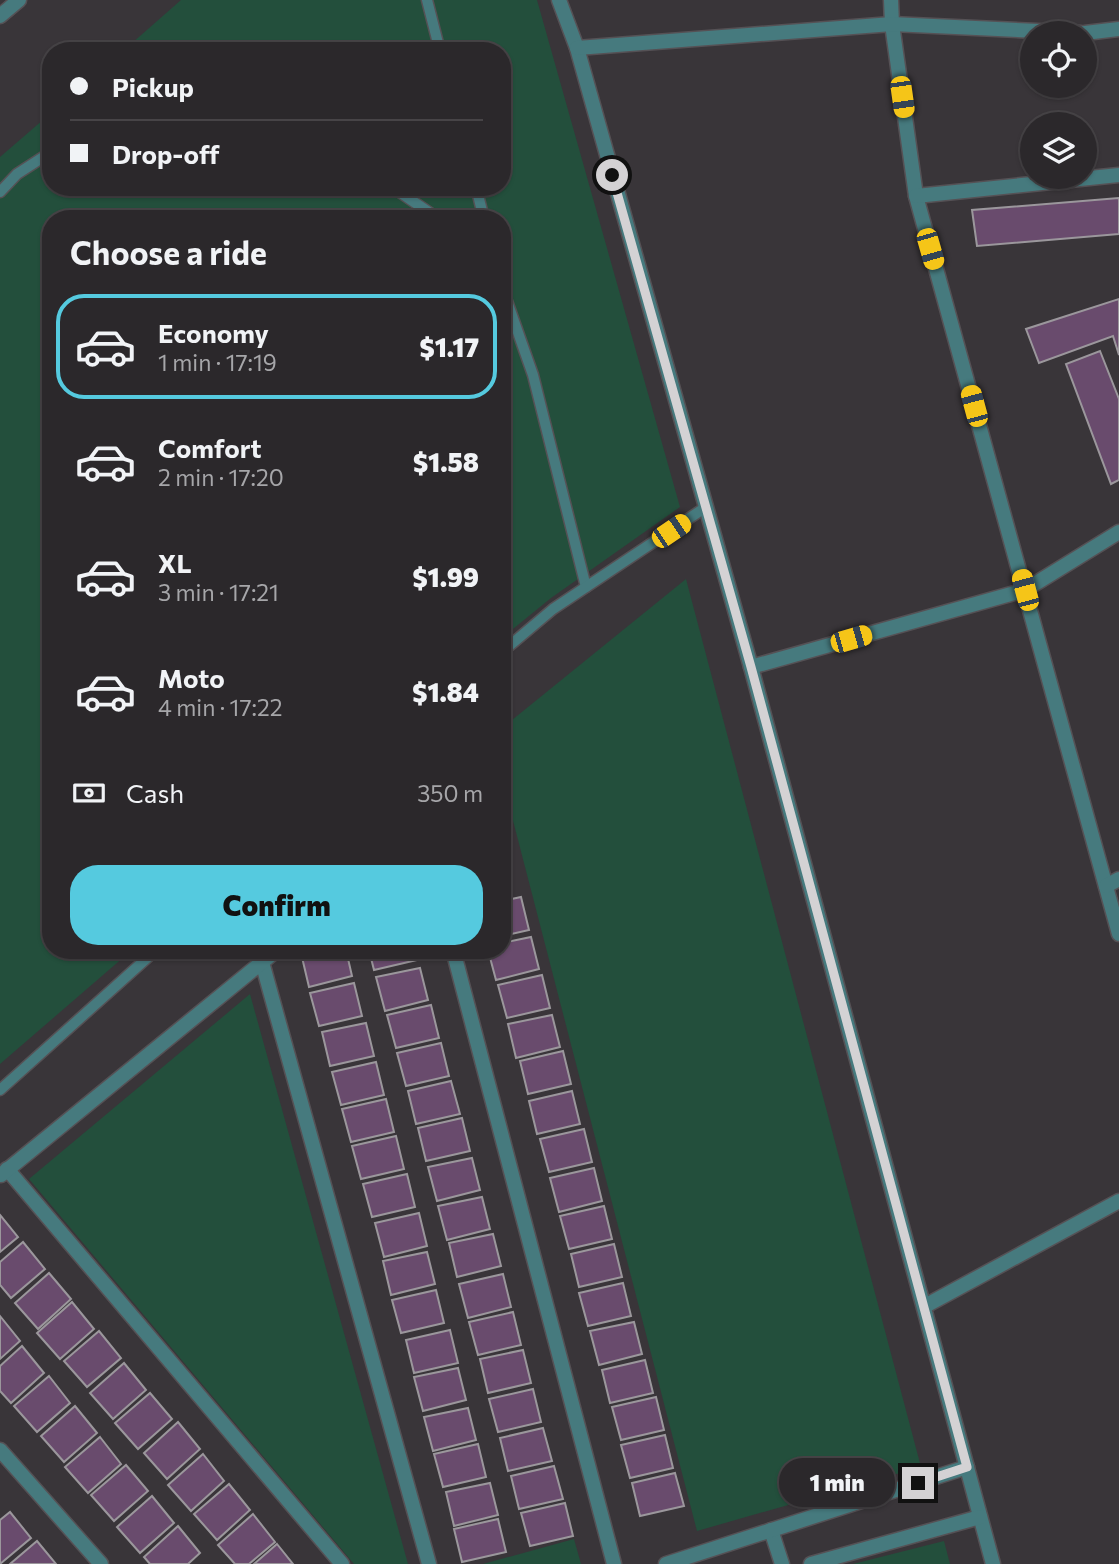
<!DOCTYPE html>
<meta charset="utf-8">
<style>
:root{--surface:#2b282b;--page:#333033;--text:#f1f3f6;--muted:#a6a6a9;--line:#474447;--accent:#55cadf}
body{margin:0;font-family:Commissioner,sans-serif;background:var(--page);color:var(--text);height:100vh;display:flex;flex-direction:column;font-size:26px;white-space:nowrap}
*{box-sizing:border-box;margin:0}
p{font-size:23px;color:var(--muted)}
.icon{flex:none;width:38px;height:38px;fill:none;stroke:currentColor;stroke-width:2;stroke-linecap:round;stroke-linejoin:round}
.map{position:relative;flex:1;overflow:hidden}
.drawer{position:absolute;left:42px;top:210px;width:469px;height:749px;display:flex;flex-direction:column;background:var(--surface);border-radius:28px;box-shadow:0 2px 5px #0004,0 0 0 2px var(--line)}
.drawer>*{flex:none}
.guide{position:absolute;left:42px;top:42px;width:469px;height:154px;border-radius:28px;box-shadow:0 2px 5px #0004,0 0 0 2px var(--line);display:grid;align-content:center;height:154px;padding:0 28px;background:var(--surface)}
.controls{position:absolute;left:1020px;top:21px;display:grid;gap:14px}
.controls a{display:grid;place-items:center;width:77px;height:77px;border-radius:50%;background:var(--surface);box-shadow:0 2px 5px #0004,0 0 0 2px var(--line);font-size:35px}
.end{position:absolute;width:32px;height:32px;margin:-16px;border:9px solid #d4d2d4;background:#111;box-shadow:0 0 0 4px #111}
.from{border-radius:50%}
.bubble{position:absolute;height:49px;border-radius:24px;background:var(--surface);box-shadow:0 2px 5px #0004,0 0 0 2px var(--line);font-size:23px;font-weight:800;line-height:49px;text-align:center}
.car{position:absolute;width:21px;height:42px;margin:-21px -10px;border-radius:9px;box-shadow:0 0 5px 2px #0007;background:linear-gradient(#f5c518 24%,#345 0 40%,#f5c518 0 76%,#345 0 86%,#f5c518 0)}
.guide b{display:flex;align-items:center;gap:24px;height:66px;font-size:26px}
.guide b+b{border-top:2px solid var(--line)}
.guide i{width:18px;height:18px;background:var(--text)}
ul{padding:0;list-style:none}
li{display:flex;align-items:center;gap:21px;height:105px;margin:0 14px 10px;padding:0 14px;border:4px solid transparent;border-radius:28px}
li div{flex:1}
li b{display:block;font-size:26px}
li em{font-style:normal;font-weight:800}
li.selected{border-color:var(--accent)}
li>.icon{width:63px;height:63px;stroke-width:1.5}
h2{padding:0 28px;font-size:32px;line-height:84px}
.pay{display:flex;align-items:center;gap:18px;height:77px;padding:0 28px;font-size:26px}
.pay p{margin-inline-start:auto}
.button{display:flex;gap:14px;margin-top:auto;padding:14px 28px}
.button a{flex:1;height:80px;border-radius:28px;background:var(--accent);color:#111;font-size:28px;font-weight:800;line-height:80px;text-align:center}
.map>svg:first-child{display:block}
.green{fill:#234f3c}
.building{fill:#694b6d;stroke:#9b979c;stroke-width:2}
.lines{fill:none;stroke-linecap:round;stroke-linejoin:round}
.lane-casing{stroke:#555155;stroke-width:13}
.street-casing{stroke:#555155;stroke-width:17}
.lane{stroke:#467a7e;stroke-width:10}
.street{stroke:#467a7e;stroke-width:14}
.route{stroke:#d4d2d4;stroke-width:9}
</style>
<div class="map">
<svg width="1119" height="1564" viewBox="0 0 1119 1564">
<rect width="100%" height="100%" fill="#393539"/>
<!-- green -->
<g class="green">
<polygon points="181,0 537,0 680,507 551,598 502,638 502,219 51,219 51,950 132,950 0,1064 0,157 51,113 51,187 502,187 502,51 123,51"/>
<polygon points="686,579 921,1467 697,1531 502,778 502,728"/>
<polygon points="250,994 408,1564 354,1564 29,1179"/>
<polygon points="574,1539 581,1564 483,1564"/>
<polygon points="944,1541 950,1564 853,1564"/>
</g>
<!-- building -->
<g class="building">
<polygon points="1119,198 1119,234 977,246 972,210"/>
<polygon points="1119,299 1119,355 1113,336 1039,363 1026,329"/>
<polygon points="1100,351 1119,399 1119,480 1111,484 1066,364"/>
<polygon points="521,897 529,930 502,936 502,901"/>
<polygon points="531,937 539,969 496,980 488,950 502,950 502,943"/>
<polygon points="314,950 346,950 352,976 309,987 301,953"/>
<polygon points="369,950 415,950 417,960 374,970"/>
<polygon points="420,968 428,1000 385,1011 376,977"/>
<polygon points="542,975 550,1008 507,1018 498,985"/>
<polygon points="354,983 362,1016 319,1026 310,993"/>
<polygon points="431,1005 439,1038 396,1048 387,1015"/>
<polygon points="552,1015 560,1047 516,1058 508,1024"/>
<polygon points="366,1023 374,1056 330,1066 322,1032"/>
<polygon points="441,1043 449,1076 406,1086 397,1053"/>
<polygon points="563,1051 571,1084 528,1094 520,1061"/>
<polygon points="376,1062 384,1095 341,1105 332,1072"/>
<polygon points="451,1081 460,1114 416,1124 408,1091"/>
<polygon points="572,1091 580,1124 537,1134 529,1101"/>
<polygon points="386,1099 394,1132 351,1142 342,1109"/>
<polygon points="462,1118 470,1151 426,1161 418,1128"/>
<polygon points="584,1129 592,1162 549,1172 540,1139"/>
<polygon points="396,1136 404,1169 361,1179 352,1146"/>
<polygon points="472,1158 480,1190 437,1201 428,1167"/>
<polygon points="594,1168 602,1201 559,1212 550,1178"/>
<polygon points="407,1174 415,1207 372,1217 363,1184"/>
<polygon points="482,1197 490,1229 447,1240 438,1206"/>
<polygon points="604,1206 612,1239 569,1249 560,1216"/>
<polygon points="419,1213 427,1246 384,1257 375,1223"/>
<polygon points="0,1215 18,1237 0,1252"/>
<polygon points="493,1234 501,1266 457,1277 449,1243"/>
<polygon points="23,1242 45,1269 11,1298 0,1285 0,1262"/>
<polygon points="614,1244 622,1277 579,1287 571,1254"/>
<polygon points="427,1252 435,1284 391,1295 383,1261"/>
<polygon points="49,1273 71,1299 38,1329 15,1303"/>
<polygon points="503,1274 511,1307 468,1318 459,1284"/>
<polygon points="623,1283 631,1316 588,1326 579,1293"/>
<polygon points="436,1290 444,1323 401,1333 392,1300"/>
<polygon points="72,1302 94,1329 60,1359 37,1333"/>
<polygon points="513,1312 521,1345 478,1355 469,1322"/>
<polygon points="0,1316 20,1341 0,1359"/>
<polygon points="634,1322 642,1354 599,1365 590,1331"/>
<polygon points="450,1330 458,1363 414,1373 406,1340"/>
<polygon points="99,1331 121,1358 87,1387 64,1361"/>
<polygon points="22,1346 44,1373 11,1403 0,1391 0,1366"/>
<polygon points="523,1350 531,1383 488,1393 480,1359"/>
<polygon points="645,1360 653,1393 610,1403 602,1370"/>
<polygon points="124,1363 146,1390 113,1419 90,1393"/>
<polygon points="458,1368 466,1400 423,1411 414,1377"/>
<polygon points="49,1376 70,1403 37,1432 14,1406"/>
<polygon points="533,1389 541,1422 498,1432 489,1399"/>
<polygon points="150,1393 172,1419 138,1449 115,1423"/>
<polygon points="656,1397 664,1430 621,1440 612,1407"/>
<polygon points="75,1406 97,1433 64,1462 41,1436"/>
<polygon points="468,1408 476,1440 433,1451 424,1417"/>
<polygon points="178,1422 200,1449 167,1479 144,1453"/>
<polygon points="543,1428 552,1461 508,1471 500,1438"/>
<polygon points="665,1435 673,1468 630,1478 621,1445"/>
<polygon points="100,1437 121,1464 88,1493 65,1467"/>
<polygon points="478,1444 486,1477 443,1487 434,1454"/>
<polygon points="203,1454 224,1481 191,1511 168,1485"/>
<polygon points="126,1465 148,1491 114,1521 91,1495"/>
<polygon points="554,1466 563,1499 519,1509 511,1476"/>
<polygon points="675,1473 684,1506 640,1516 632,1483"/>
<polygon points="490,1483 498,1515 454,1526 446,1492"/>
<polygon points="229,1484 250,1510 217,1540 194,1514"/>
<polygon points="152,1496 174,1523 140,1553 117,1527"/>
<polygon points="565,1503 573,1536 530,1546 521,1513"/>
<polygon points="10,1512 31,1538 0,1564 0,1520"/>
<polygon points="253,1514 275,1542 249,1564 235,1564 218,1545"/>
<polygon points="498,1519 506,1552 462,1562 454,1529"/>
<polygon points="178,1526 200,1553 188,1564 150,1564 144,1557"/>
<polygon points="37,1541 56,1564 10,1564"/>
<polygon points="277,1544 293,1564 254,1564"/>
</g>
<g class="lines">
<defs>
<g id="lane">
<polyline points="427,0 440,51"/>
<polyline points="392,187 439,219"/>
<polyline points="476,187 484,219"/>
<polyline points="0,192 17,174 51,152"/>
<polyline points="502,287 533,375 586,587"/>
<polyline points="502,652 553,609 706,507"/>
<polyline points="0,1090 156,950"/>
</g>
<g id="street">
<polyline points="559,0 577,48 751,667 993,1564"/>
<polyline points="891,0 892,24 916,196 1119,934"/>
<polyline points="0,16 19,0"/>
<polyline points="1085,33 1119,29"/>
<polyline points="577,48 892,24 1081,33"/>
<polyline points="916,196 1119,175"/>
<polyline points="751,667 1025,590 1119,532"/>
<polyline points="1106,886 1119,879"/>
<polyline points="453,950 614,1564"/>
<polyline points="262,962 429,1564"/>
<polyline points="7,1169 342,1564"/>
<polyline points="1,1175 277,950"/>
<polyline points="925,1306 1119,1201"/>
<polyline points="0,1450 101,1564"/>
<polyline points="771,1530 782,1564"/>
<polyline points="666,1564 967,1467"/>
<polyline points="811,1564 980,1517"/>
</g>
</defs>
<!-- lane casing -->
<use href="#lane" class="lane-casing"/>
<!-- street casing -->
<use href="#street" class="street-casing"/>
<!-- lane -->
<use href="#lane" class="lane"/>
<!-- street -->
<use href="#street" class="street"/>
</g>
<g class="lines">
<!-- route -->
<polyline class="route" points="612,175 751,667 967,1467 918,1483"/>
</g>
</svg>
<div class="controls">
<a><svg class="icon" aria-label="locate" viewBox="0 0 24 24"><circle cx="12" cy="12" r="6"/><path d="M12 2v4M12 18v4M2 12h4M18 12h4"/></svg></a>
<a><svg class="icon" aria-label="layers" viewBox="0 0 24 24"><path d="M12 4l9 5-9 5-9-5zM3 14l9 5 9-5"/></svg></a>
</div>
<i class="end from" style="left:612px;top:175px"></i>
<i class="end" style="left:918px;top:1483px"></i>
<div class="bubble" style="left:779px;top:1458px;width:116px">1 min</div>
<i class="car" style="left:902px;top:97px;rotate:172deg"></i>
<i class="car" style="left:930px;top:249px;rotate:164deg"></i>
<i class="car" style="left:974px;top:406px;rotate:345deg"></i>
<i class="car" style="left:671px;top:531px;rotate:56deg"></i>
<i class="car" style="left:1025px;top:590px;rotate:345deg"></i>
<i class="car" style="left:851px;top:639px;rotate:74deg"></i>
<div class="guide">
<b><i class="from"></i>Pickup</b>
<b><i></i>Drop-off</b>
</div>
<section class="drawer">
<h2>Choose a ride</h2>
<ul>
<li class="selected"><svg class="icon" aria-label="car" viewBox="0 0 24 24"><path d="M5 17H2v-5l4-1 3-4h7l3 4 3 1v5h-3M9 17h6M6 11h13"/><circle cx="7" cy="17" r="2"/><circle cx="17" cy="17" r="2"/></svg><div><b>Economy</b><p>1 min · 17:19</p></div><em>$1.17</em></li>
<li><svg class="icon" aria-label="car" viewBox="0 0 24 24"><path d="M5 17H2v-5l4-1 3-4h7l3 4 3 1v5h-3M9 17h6M6 11h13"/><circle cx="7" cy="17" r="2"/><circle cx="17" cy="17" r="2"/></svg><div><b>Comfort</b><p>2 min · 17:20</p></div><em>$1.58</em></li>
<li><svg class="icon" aria-label="car" viewBox="0 0 24 24"><path d="M5 17H2v-5l4-1 3-4h7l3 4 3 1v5h-3M9 17h6M6 11h13"/><circle cx="7" cy="17" r="2"/><circle cx="17" cy="17" r="2"/></svg><div><b>XL</b><p>3 min · 17:21</p></div><em>$1.99</em></li>
<li><svg class="icon" aria-label="car" viewBox="0 0 24 24"><path d="M5 17H2v-5l4-1 3-4h7l3 4 3 1v5h-3M9 17h6M6 11h13"/><circle cx="7" cy="17" r="2"/><circle cx="17" cy="17" r="2"/></svg><div><b>Moto</b><p>4 min · 17:22</p></div><em>$1.84</em></li>
</ul>
<div class="pay"><svg class="icon" aria-label="cash" viewBox="0 0 24 24"><path d="M3 7h18v10H3z"/><circle cx="12" cy="12" r="2"/></svg>Cash<p>350 m</p></div>
<div class="button"><a>Confirm</a></div>
</section>
</div>
